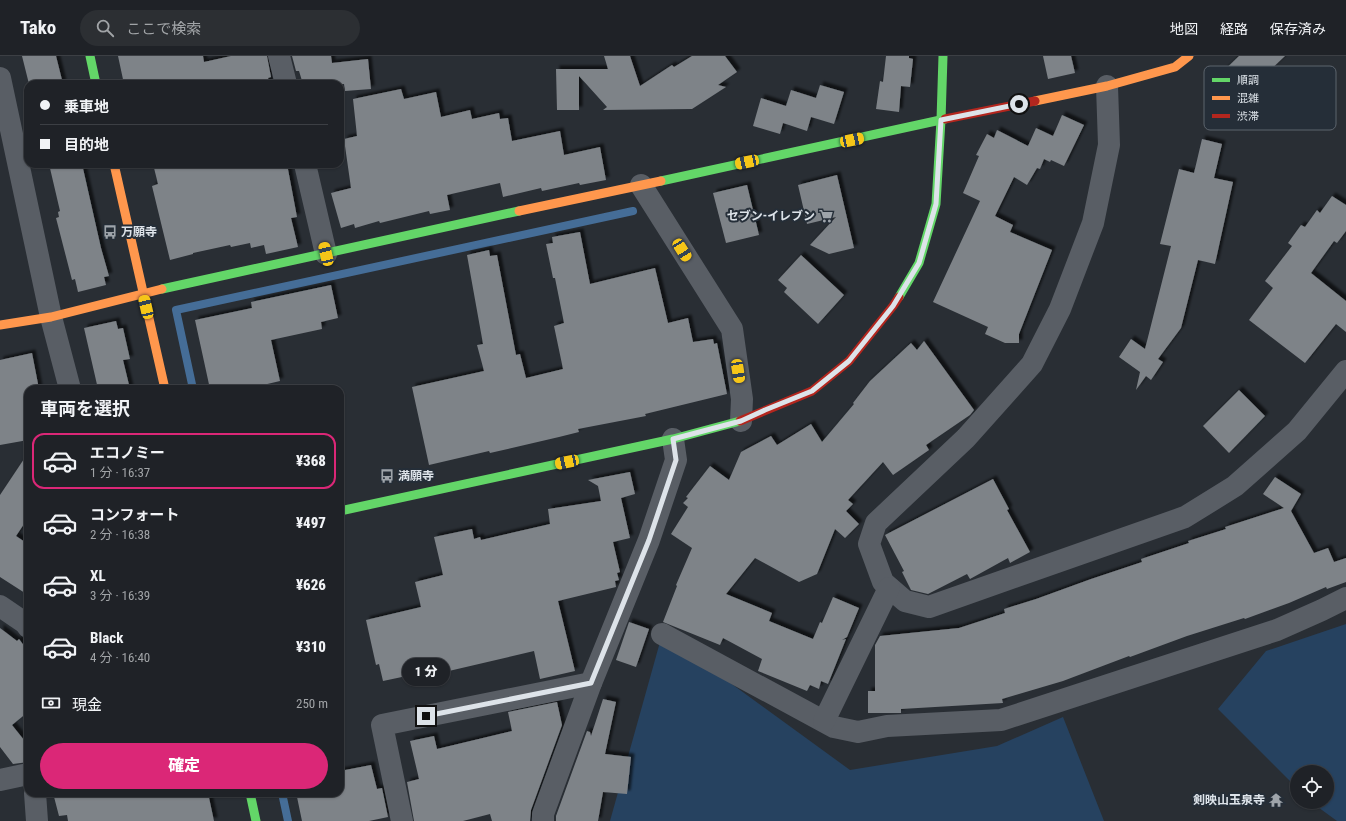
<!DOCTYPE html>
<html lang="ja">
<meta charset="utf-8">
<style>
:root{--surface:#1f2227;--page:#2c2f33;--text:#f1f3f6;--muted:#a1a4a7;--line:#3c3f44;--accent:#db2777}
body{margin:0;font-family:"Roboto Condensed","Noto Sans JP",sans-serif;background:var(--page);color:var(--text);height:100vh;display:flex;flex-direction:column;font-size:15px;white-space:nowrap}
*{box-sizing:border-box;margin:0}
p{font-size:13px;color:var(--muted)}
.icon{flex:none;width:22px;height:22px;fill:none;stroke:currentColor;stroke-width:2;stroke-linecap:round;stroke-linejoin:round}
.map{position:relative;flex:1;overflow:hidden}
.details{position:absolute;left:24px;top:329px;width:320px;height:412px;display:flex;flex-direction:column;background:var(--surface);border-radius:12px;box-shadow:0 1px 3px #0004,0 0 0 1px var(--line)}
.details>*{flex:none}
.top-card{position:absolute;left:24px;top:24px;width:320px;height:88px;border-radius:12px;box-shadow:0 1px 3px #0004,0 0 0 1px var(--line);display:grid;align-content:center;height:88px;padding:0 16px;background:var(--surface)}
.controls{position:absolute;left:1290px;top:709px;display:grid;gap:8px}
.controls a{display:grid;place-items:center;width:44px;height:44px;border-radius:50%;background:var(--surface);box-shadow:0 1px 3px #0004,0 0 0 1px var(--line);font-size:20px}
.end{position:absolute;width:18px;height:18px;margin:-9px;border:5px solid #dde3e9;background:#111;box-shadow:0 0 0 2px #111}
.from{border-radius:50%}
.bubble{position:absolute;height:28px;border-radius:14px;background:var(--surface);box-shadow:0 1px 3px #0004,0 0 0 1px var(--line);font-size:13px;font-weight:800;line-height:28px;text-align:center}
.car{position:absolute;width:12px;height:24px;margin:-12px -6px;border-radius:5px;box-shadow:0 0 3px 1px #0007;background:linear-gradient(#f5c518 24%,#345 0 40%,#f5c518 0 76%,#345 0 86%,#f5c518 0)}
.top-card b{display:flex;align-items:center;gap:14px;height:38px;font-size:15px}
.top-card b+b{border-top:1px solid var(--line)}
.top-card i{width:10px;height:10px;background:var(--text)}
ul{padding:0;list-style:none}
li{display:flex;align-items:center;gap:12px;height:56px;margin:0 8px 6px;padding:0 8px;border:2px solid transparent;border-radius:12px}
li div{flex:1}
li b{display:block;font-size:15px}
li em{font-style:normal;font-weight:800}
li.selected{border-color:var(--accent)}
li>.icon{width:36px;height:36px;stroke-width:1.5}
h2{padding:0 16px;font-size:18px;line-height:48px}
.pay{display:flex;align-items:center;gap:10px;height:44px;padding:0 16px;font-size:15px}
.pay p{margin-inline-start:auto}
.cta{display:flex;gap:8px;margin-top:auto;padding:8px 16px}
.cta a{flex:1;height:46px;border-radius:24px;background:var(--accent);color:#fff;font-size:16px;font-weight:800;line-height:46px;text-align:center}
header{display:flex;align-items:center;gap:24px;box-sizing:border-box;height:56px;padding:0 20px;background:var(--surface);border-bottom:1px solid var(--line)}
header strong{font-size:19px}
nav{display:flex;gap:22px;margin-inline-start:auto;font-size:14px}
.search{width:280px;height:36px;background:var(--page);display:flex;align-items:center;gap:10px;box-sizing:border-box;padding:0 14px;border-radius:22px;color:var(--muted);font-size:15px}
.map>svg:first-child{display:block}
.green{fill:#264260}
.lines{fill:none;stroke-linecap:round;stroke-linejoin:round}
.stream{stroke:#456d97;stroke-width:8}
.building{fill:#7e8388;filter:url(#shadow)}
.street{stroke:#595e65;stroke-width:22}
.fast{stroke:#63d668;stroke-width:9}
.slow{stroke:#ff974d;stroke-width:9}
.jam{stroke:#b3261e;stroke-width:9}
.route{stroke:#dde3e9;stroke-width:5}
.labels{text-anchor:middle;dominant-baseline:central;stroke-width:4;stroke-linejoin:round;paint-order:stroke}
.poi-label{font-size:12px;font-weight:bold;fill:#dde3e9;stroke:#252e38;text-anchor:end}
.key{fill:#252e38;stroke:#5c646d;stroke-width:1}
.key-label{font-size:11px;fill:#dde3e9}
</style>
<header>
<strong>Tako</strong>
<div class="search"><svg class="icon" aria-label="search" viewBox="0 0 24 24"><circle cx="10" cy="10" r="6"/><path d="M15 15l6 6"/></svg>ここで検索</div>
<nav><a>地図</a><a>経路</a><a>保存済み</a></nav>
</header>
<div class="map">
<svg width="1346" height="765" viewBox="0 0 1346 765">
<defs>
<filter id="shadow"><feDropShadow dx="3.5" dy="-3.5" stdDeviation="1" flood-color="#0009"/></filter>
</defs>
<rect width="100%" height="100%" fill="#292e34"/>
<!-- green -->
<g class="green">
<polygon points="1346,568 1346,765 1337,765 1311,746 1327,746 1327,716 1297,716 1297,732 1218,653 1266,595"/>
<polygon points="660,586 718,618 850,714 997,690 1063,661 1104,765 610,765"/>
</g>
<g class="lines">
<!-- stream -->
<g class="stream">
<polyline points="193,333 176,254 633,155"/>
<polyline points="282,737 288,765"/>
</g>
</g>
<!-- building -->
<g class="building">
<polygon points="22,0 56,0 63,28 29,28"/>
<polygon points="118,0 203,0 204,6 231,0 267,0 271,21 268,22 270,28 124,28"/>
<polygon points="292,0 331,0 332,7 368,3 371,33 345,35 344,28 303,28 299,15 296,15"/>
<polygon points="604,0 630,0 640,30 672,9 674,11 692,0 725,0 737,16 718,29 726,31 692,53 603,54 607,51 579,20 579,54 557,54 556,13 608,13"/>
<polygon points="886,0 909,0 909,2 913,3 910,31 901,30 899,56 876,53 880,25 883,26"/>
<polygon points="1043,0 1071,0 1075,17 1048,23"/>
<polygon points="1239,0 1285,0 1229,53 1208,30"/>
<polygon points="820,29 844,36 834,68 811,61 807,75 783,67 780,78 753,70 761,42 786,50 791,34 816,42"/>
<polygon points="401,33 404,43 436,36 441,61 470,54 472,63 499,57 500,63 508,62 512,85 560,75 564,99 600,91 606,124 580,129 579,127 542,135 541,132 503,141 500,127 447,139 450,154 430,158 429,155 380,167 379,165 355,172 354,168 341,172 331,137 351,132 344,83 357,80 353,43"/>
<polygon points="1062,59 1084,69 1064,110 1051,104 1050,106 1044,103 1040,113 1037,112 1027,129 1014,121 995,160 1013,169 1010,176 1052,194 1019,278 1019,287 1005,287 985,278 988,271 933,246 980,145 963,137 979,100 976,99 987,78 994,82 997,74 1028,90 1036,72 1053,80"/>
<polygon points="1202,83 1222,88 1214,122 1233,126 1215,208 1198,204 1181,272 1158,303 1163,306 1151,324 1146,320 1136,334 1140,316 1119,301 1131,283 1145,293 1171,190 1160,188 1179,113 1194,117"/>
<polygon points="49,108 82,108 101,192 109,220 104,221 106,229 78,236 75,223 72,224 56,162 59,161 58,156 60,155"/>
<polygon points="153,108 287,108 297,161 291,162 298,191 266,198 264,189 251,192 250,187 231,191 230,189 193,197 193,198 170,204 152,130 158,128"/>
<polygon points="837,119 854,192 829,198 810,189 836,161 807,168 798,129"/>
<polygon points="747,129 759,179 726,187 713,137"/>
<polygon points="1332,140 1346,149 1346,175 1337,187 1334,185 1311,217 1346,245 1346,276 1336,268 1305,307 1249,264 1273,232 1265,225 1292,190 1288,187 1301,169 1305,171 1317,154 1320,157"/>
<polygon points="580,176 590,228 655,212 668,267 688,262 693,286 713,283 714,288 717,287 727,338 645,358 646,360 578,373 579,376 559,381 490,397 489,395 429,409 412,331 484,315 477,289 483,288 467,199 489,194 490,200 497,199 516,299 520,298 526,322 563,313 554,270 564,267 555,222 553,222 546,188 553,187 552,181"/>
<polygon points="801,199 844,239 818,268 784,236 787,232 778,224"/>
<polygon points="331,229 338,262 321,266 322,273 271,284 280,325 263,329 264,333 210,333 195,264 252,252 251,246"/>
<polygon points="116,265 118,273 123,272 130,303 123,304 130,333 98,333 84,272"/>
<polygon points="924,285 974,354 970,359 926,389 929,394 893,419 883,406 848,444 853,448 846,455 859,468 845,482 835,473 817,518 799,526 755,502 726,538 772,557 769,565 813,583 820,566 822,567 833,541 859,552 847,581 842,584 846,583 828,628 821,625 819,633 810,629 807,635 758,615 762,603 723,582 720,589 663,566 677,530 676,529 692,492 671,478 688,451 683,447 688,442 686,441 710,410 729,424 741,396 771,380 777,389 811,368 822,386 854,348 853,347 870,325 911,287 917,294"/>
<polygon points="32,297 39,333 28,333 28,384 0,389 0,304"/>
<polygon points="1239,334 1265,360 1229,397 1203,370"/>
<polygon points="28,397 28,462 16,480 28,488 28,539 0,521 0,439"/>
<polygon points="630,416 635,438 621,442 630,482 613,486 620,516 617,517 619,524 615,525 616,531 558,545 575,615 540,623 534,595 436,618 435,614 383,625 379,608 376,609 366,564 421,551 415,526 443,519 434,481 472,473 474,483 480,481 481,484 550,468 548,453 601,445 598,430 588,424"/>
<polygon points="1275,421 1301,438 1291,455 1314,497 1328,492 1334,506 1346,502 1346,526 1327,533 1326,531 1289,547 1245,563 1244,562 1187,580 1130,601 1129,600 1063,625 1002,643 1003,647 901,653 901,657 868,657 868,635 875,635 875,589 880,580 959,572 1005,557 1004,553 1036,543 1091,523 1142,506 1141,503 1189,487 1188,485 1226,473 1225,471 1284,452 1263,438"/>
<polygon points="993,423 1009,453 1007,454 1030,496 1010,507 1008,502 970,523 967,518 928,538 911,534 902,516 904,515 885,479"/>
<polygon points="629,566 649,573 636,611 616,604"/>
<polygon points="0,572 17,585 19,583 28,595 28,656 12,669 28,689 28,706 13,708 0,691"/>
<polygon points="603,643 616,646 605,698 631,701 627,738 603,736 598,765 556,765 556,760 587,675 590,676 591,680"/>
<polygon points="557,646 562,669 531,754 530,765 492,765 490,758 463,765 414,765 407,726 419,723 410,685 434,680 437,693 512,675 508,656"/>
<polygon points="371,709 377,733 382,732 388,761 369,765 302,765 297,741 299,741 298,737 340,737 340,715"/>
<polygon points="53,737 208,737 214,765 68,765 67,759 59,760"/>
</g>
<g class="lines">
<!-- street -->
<g class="street">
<polyline points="279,0 286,28"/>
<polyline points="0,22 51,261 70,333"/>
<polyline points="1107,30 1109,89 1093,167 1060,253 1032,308 966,382 876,467 869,488 883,526 905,545 929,551 1185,461 1235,430 1297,375 1346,315"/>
<polyline points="305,108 326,198"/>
<polyline points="641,129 732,273 742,343 741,365"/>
<polyline points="0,550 25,567 28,571"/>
<polyline points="662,578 834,671 858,676 887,670 1001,664 1277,574 1322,554 1346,542"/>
<polyline points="824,665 889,532"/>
<polyline points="0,724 28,718"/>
<polyline points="35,737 37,765"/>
<polyline points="402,765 382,669 591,627"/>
<polyline points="543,765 543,758 591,627 649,484 676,404 673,383"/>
</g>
<!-- fast -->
<g class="fast">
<polyline points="90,0 96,28"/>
<polyline points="661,125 945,63"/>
<polyline points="162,233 519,155"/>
<polyline points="899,241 919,207 936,148 941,64 943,0"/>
<polyline points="340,455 673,383 740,365"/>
<polyline points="250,737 256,765"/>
</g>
<!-- slow -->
<g class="slow">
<polyline points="1035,45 1107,30 1175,11 1189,0"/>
<polyline points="114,108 165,333"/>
<polyline points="519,155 661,125"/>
<polyline points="0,269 51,261 162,233"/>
</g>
<!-- jam -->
<g class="jam">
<polyline points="945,63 1035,45"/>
<polyline points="740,365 812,335 849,305 893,250 899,241"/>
</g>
</g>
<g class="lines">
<!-- route -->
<polyline class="route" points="426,660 591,627 649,484 676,404 673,383 741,365 765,354 812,335 849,305 893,250 919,207 936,148 941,64 1019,48"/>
</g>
<!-- icons -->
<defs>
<symbol id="supermarket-bare" viewBox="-9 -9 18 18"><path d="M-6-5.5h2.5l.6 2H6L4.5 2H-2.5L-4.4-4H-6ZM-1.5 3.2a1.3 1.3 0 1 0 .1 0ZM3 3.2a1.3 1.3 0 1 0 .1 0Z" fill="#9ea4aa" stroke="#252e38" stroke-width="2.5" paint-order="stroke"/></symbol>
<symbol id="bus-bare" viewBox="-9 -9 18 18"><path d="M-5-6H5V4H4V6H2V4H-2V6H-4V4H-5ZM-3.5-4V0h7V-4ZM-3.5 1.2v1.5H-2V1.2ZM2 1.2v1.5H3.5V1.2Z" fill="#9ea4aa" stroke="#252e38" stroke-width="2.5" paint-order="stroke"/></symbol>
<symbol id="temple-bare" viewBox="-9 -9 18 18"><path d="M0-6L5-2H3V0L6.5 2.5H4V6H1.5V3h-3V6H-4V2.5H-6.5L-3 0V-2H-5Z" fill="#9ea4aa" stroke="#252e38" stroke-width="2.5" paint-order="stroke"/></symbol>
</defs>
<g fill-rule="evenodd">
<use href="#supermarket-bare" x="816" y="150" width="20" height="20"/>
<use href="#bus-bare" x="100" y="166" width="20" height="20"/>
<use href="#bus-bare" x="377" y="410" width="20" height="20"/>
<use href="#temple-bare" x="1266" y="734" width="20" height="20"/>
</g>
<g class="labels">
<!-- poi labels -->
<g class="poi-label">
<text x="815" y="160">セブン-イレブン</text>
<text x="121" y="176" text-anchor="start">万願寺</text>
<text x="398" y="420" text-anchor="start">満願寺</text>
<text x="1265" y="744">剣映山玉泉寺</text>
</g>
</g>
<!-- legend -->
<rect x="1204" y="10" width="132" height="64" rx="6" class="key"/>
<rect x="1212" y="22" width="18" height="4" fill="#63d668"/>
<rect x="1212" y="40" width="18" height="4" fill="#ff974d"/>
<rect x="1212" y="58" width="18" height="4" fill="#b3261e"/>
<g class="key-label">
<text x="1237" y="28">順調</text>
<text x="1237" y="46">混雑</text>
<text x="1237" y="64">渋滞</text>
</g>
</svg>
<div class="controls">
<a><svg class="icon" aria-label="locate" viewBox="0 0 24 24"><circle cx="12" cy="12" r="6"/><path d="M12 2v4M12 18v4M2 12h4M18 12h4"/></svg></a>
</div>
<i class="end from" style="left:1019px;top:48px"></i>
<i class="end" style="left:426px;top:660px"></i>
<div class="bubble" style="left:402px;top:602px;width:48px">1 分</div>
<i class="car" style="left:852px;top:84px;rotate:78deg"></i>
<i class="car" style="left:747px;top:106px;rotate:258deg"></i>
<i class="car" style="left:682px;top:194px;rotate:148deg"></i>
<i class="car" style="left:326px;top:198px;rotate:347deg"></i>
<i class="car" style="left:146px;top:251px;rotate:347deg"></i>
<i class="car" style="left:738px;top:315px;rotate:171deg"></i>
<i class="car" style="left:567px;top:406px;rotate:258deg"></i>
<div class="top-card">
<b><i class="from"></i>乗車地</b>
<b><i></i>目的地</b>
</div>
<section class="details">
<h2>車両を選択</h2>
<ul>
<li class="selected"><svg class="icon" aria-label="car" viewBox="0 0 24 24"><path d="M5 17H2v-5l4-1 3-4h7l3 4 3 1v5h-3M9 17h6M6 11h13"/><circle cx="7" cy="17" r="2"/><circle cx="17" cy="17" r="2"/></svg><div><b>エコノミー</b><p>1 分 · 16:37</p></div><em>¥368</em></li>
<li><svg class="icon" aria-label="car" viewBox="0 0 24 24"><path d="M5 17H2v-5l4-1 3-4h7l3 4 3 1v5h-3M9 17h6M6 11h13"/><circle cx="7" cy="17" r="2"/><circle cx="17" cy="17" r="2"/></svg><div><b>コンフォート</b><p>2 分 · 16:38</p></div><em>¥497</em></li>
<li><svg class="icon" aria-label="car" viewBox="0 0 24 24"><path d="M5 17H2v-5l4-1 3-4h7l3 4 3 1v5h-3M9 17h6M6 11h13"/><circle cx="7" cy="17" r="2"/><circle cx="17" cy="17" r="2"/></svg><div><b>XL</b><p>3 分 · 16:39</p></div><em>¥626</em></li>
<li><svg class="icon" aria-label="car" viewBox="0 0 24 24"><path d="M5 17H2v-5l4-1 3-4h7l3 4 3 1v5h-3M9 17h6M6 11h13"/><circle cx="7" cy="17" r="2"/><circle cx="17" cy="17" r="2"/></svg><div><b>Black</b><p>4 分 · 16:40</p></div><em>¥310</em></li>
</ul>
<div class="pay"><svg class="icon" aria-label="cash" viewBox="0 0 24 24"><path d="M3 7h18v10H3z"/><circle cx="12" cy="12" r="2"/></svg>現金<p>250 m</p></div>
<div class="cta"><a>確定</a></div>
</section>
</div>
